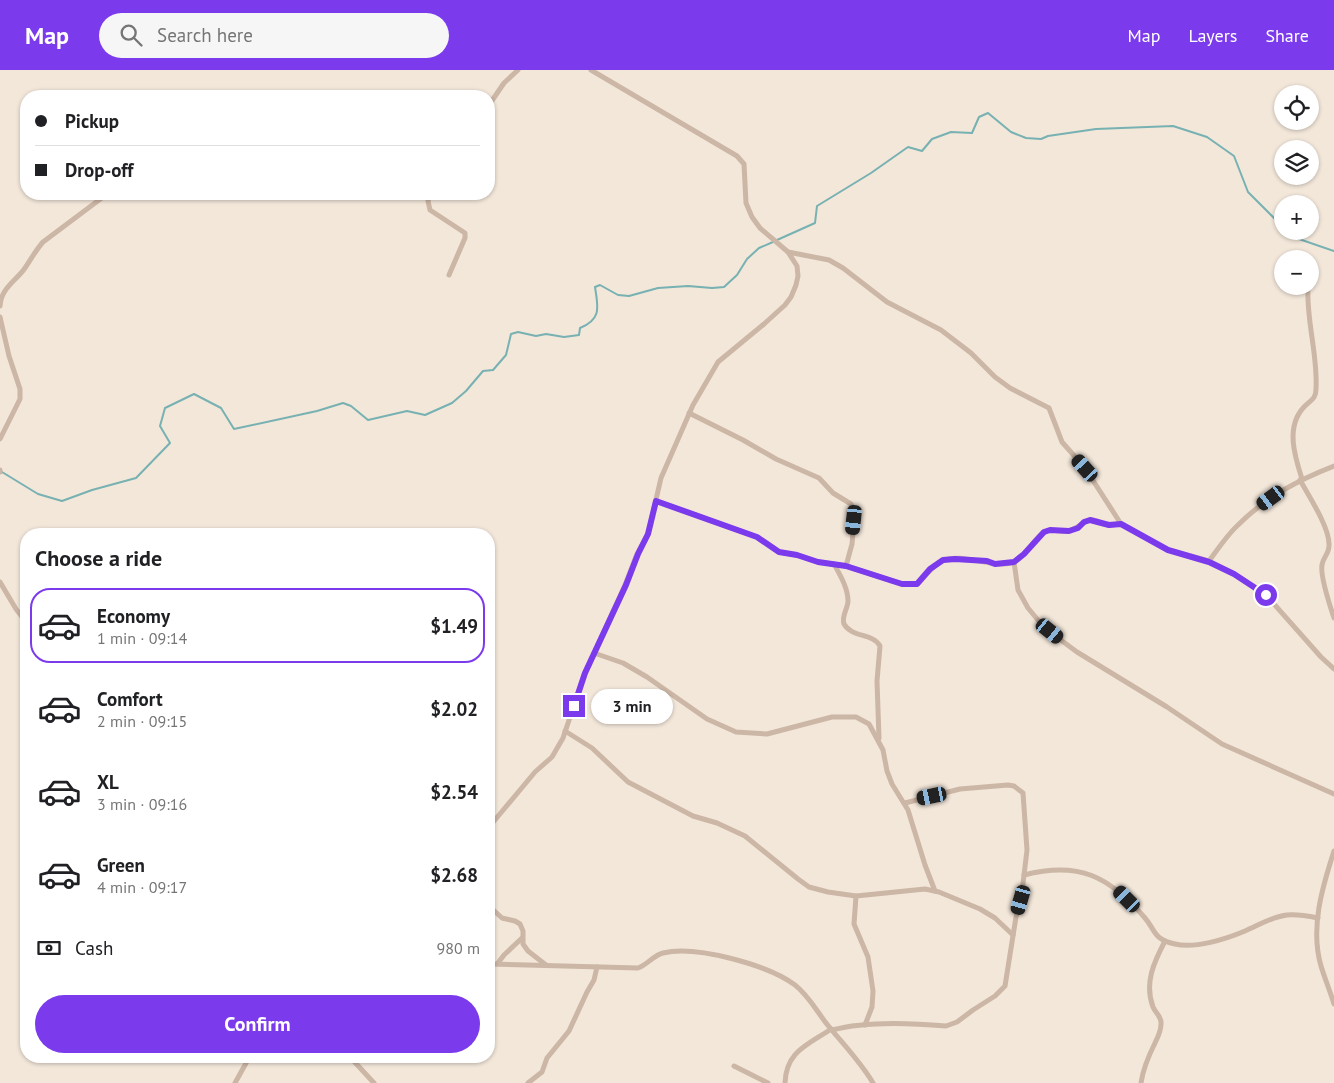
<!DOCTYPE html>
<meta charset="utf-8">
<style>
:root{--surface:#fff;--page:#f6f6f6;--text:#202124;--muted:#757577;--line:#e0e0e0;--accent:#7c3aed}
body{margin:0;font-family:"PT Sans",sans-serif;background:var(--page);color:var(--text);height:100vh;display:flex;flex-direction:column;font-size:19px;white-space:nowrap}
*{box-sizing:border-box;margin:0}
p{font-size:16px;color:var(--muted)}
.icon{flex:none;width:28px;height:28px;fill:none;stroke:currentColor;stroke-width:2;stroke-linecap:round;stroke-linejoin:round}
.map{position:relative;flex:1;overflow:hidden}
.details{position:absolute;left:20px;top:458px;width:475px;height:535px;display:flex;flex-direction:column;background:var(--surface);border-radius:20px;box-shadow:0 1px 4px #0004}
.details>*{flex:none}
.hud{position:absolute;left:20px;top:20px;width:475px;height:110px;border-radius:20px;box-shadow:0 1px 4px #0004;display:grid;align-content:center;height:110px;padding:0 15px;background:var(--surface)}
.tools{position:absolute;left:1274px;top:15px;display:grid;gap:10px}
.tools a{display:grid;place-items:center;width:45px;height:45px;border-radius:50%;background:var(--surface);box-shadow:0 1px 4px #0004;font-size:25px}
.end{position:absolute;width:22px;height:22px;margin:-11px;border:6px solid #7c3aed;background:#fff;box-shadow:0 0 0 2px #fff}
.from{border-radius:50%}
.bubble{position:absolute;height:35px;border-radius:18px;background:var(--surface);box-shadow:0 1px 4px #0004;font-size:16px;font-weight:700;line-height:35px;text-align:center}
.car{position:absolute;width:15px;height:30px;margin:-15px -8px;border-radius:6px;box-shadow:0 0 4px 1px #0007;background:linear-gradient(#222 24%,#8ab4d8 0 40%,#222 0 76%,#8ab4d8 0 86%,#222 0)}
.hud b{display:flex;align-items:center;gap:18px;height:48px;font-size:19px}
.hud b+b{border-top:1px solid var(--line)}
.hud i{width:12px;height:12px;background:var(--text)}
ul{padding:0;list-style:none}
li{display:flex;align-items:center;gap:15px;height:75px;margin:0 10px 8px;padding:0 5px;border:2px solid transparent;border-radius:20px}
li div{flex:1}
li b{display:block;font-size:19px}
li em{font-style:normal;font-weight:700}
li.on{border-color:var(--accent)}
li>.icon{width:45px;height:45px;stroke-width:1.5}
h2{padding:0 15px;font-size:22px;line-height:60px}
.pay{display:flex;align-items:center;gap:12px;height:55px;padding:0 15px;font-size:19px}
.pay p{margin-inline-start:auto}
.button{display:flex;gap:10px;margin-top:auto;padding:10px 15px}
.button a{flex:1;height:58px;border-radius:30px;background:var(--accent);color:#fff;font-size:20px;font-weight:700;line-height:58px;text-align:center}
header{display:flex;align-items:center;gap:30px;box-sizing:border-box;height:70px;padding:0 25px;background:var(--accent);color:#fff}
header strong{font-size:24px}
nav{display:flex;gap:28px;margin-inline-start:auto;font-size:18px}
.search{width:350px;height:45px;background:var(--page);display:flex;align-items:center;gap:12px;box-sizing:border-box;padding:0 18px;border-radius:28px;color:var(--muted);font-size:19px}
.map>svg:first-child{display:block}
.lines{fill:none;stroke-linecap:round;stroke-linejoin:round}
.stream{stroke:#77b1b2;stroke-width:2}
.street{stroke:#ccb6a5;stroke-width:5}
.route{stroke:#7c3aed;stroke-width:6}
</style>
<header>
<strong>Map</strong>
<div class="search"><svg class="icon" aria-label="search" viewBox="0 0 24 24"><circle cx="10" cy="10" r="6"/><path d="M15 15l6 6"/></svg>Search here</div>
<nav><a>Map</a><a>Layers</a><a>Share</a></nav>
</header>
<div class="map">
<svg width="1334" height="1013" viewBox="0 0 1334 1013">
<rect width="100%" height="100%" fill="#f3e7da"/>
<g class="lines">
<!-- stream -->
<g class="stream">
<polyline points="1288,161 1296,168 1334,181"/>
<polyline points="777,170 815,153 817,136 871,103 908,77 922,81 932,69 951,62 972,63 979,47 988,43 1011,62 1026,68 1041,69 1048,66 1096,59 1173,56 1207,67 1234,86 1248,122 1282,156"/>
<path d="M2,402L38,424L62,431L92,420L136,408L170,373L160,356L165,338L194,324L221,338L234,359L317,341L343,333L351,336L368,350L407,341L425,345L452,333L466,321L483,301L493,300L506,285L511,264L518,262L536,266L546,264L564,267L579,265L580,258C602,249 598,237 595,217L600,215L618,225L629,226L658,218L688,216L712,218L724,217L737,205L747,189L759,178L773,172"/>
</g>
<!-- street -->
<g class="street">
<polyline points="489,35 504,13 518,0"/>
<polyline points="430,124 428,131 430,140 465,163 465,168 449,205"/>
<polyline points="788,182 829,190 843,198 887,232 941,260 971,283 995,307 1010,318 1049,338 1062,372 1085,398 1121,454 1168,480 1209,491 1234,504 1266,525 1321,587 1334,599"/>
<path d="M0,236C1,218 16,211 25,198C31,189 36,180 43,172L107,124"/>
<polyline points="0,247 9,286 20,319 20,329 0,369"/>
<polyline points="689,343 743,370 776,389 819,408 833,423 851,434 854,440 854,450 852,474 846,496"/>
<polyline points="0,400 0,402"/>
<path d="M1302,409C1295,387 1285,357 1304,337C1311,330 1316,329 1316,319C1318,284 1306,251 1308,216"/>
<path d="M1300,410C1309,426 1329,457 1329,474C1330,483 1323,487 1322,495C1320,506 1330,536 1334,548"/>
<path d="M656,431L757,467L779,482L797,485L818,492L846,496L902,514H917C925,507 932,496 942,491C961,482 991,498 1011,493C1026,488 1032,470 1044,462C1051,458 1060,462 1067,461C1077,460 1082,451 1091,450C1097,449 1103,455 1109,455C1113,455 1117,454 1121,454"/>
<path d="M1209,491C1218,479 1227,465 1238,455C1266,427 1298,410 1334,396"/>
<polyline points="1014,492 1018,520 1028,538 1042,555 1058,568 1077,582 1167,637 1222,674 1334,724"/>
<path d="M834,494C840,505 848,518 848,531C848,538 841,547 844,554C852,568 873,563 880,576L877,611L879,668"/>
<polyline points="0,512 16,539 26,552"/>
<polyline points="594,583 623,593 647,607 707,649 736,662 767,664 832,647 856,647 869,654 883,680 887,701 892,714 908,740 925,795 935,821"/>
<polyline points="565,661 592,678 628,712 693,746 717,753 745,766 798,809 809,817 828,822 856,826 925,819 939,822 980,839 995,848 1013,865"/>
<polyline points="489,757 535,702 552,687 563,668 585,603 625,515 637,484 648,464 661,408 693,335 718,292 764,254 785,235 791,227 796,215 798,206 797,196 788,182 760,158 752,147 746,133 744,94 737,86 591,0"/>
<path d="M1334,781C1322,818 1310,858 1321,896C1325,909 1330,921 1334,934"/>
<path d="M1024,805C1079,791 1109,806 1145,848C1156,861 1153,869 1175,874C1195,879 1226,869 1245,861C1259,855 1271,847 1287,845C1297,844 1308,846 1318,848"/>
<polyline points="856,826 854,854 868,887 873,921 872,937 865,955"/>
<polyline points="489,836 502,848 515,851 520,854 523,861 523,874 528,881 546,895"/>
<polyline points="498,893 504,885 522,868"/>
<path d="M489,894L638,898C647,895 654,885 663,883C696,875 768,895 795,915C808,925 816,940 826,953C842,973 860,991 873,1013"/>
<path d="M832,960C865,951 913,953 946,956L957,952L973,940L995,926L1005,916L1016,847L1021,830L1027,780L1023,723L1014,716L1008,715L960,719L905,733"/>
<polyline points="349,986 374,1013"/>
<polyline points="734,996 768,1013"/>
<polyline points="235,1013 250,986"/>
<polyline points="528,1013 542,1002 547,988 569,961 587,922 594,910 597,897"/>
<path d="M785,1013C786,981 808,975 831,959"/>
<path d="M1141,1013C1143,999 1149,985 1155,973C1158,967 1161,961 1161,954C1162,947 1156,944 1153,937C1144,913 1154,892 1165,871"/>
</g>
</g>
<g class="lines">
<!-- route -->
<polyline class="route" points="574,636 585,603 626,515 638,484 648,464 656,431 757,467 779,482 797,485 818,492 846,496 902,514 917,514 930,499 943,490 955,489 987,491 995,494 1014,492 1024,484 1044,462 1050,460 1069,461 1078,458 1084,452 1090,450 1109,455 1121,454 1168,480 1209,492 1234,504 1266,525"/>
</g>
</svg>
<div class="tools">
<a><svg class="icon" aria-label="locate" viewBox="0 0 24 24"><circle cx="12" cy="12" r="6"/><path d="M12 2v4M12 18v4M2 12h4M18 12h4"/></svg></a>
<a><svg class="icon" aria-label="layers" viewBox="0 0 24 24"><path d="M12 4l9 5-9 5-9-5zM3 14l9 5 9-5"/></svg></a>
<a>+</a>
<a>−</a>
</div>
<i class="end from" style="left:1266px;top:525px"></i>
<i class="end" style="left:574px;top:636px"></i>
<div class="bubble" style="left:591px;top:619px;width:82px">3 min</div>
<i class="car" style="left:1085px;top:398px;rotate:318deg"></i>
<i class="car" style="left:1271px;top:428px;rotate:234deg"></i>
<i class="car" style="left:854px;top:450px;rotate:186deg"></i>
<i class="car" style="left:1050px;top:561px;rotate:129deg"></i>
<i class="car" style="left:932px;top:726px;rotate:258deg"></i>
<i class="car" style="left:1127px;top:829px;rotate:315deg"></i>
<i class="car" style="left:1021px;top:830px;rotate:196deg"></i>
<div class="hud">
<b><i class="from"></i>Pickup</b>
<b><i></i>Drop-off</b>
</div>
<section class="details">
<h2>Choose a ride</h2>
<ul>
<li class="on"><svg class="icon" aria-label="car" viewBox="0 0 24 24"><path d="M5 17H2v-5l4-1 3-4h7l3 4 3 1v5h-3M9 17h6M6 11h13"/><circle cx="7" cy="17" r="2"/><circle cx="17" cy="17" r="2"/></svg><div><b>Economy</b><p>1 min · 09:14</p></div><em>$1.49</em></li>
<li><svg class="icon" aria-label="car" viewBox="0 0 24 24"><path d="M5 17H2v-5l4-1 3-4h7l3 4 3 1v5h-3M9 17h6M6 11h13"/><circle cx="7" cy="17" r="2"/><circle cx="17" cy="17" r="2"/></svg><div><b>Comfort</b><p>2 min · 09:15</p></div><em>$2.02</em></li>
<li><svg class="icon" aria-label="car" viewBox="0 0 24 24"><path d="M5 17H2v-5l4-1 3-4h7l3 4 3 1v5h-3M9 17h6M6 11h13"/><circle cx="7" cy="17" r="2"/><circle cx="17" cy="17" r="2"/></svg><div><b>XL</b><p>3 min · 09:16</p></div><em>$2.54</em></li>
<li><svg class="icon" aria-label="car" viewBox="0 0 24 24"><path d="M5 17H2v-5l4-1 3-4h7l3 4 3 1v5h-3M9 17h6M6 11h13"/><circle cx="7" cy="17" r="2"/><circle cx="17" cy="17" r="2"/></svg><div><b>Green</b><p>4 min · 09:17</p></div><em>$2.68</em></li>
</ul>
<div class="pay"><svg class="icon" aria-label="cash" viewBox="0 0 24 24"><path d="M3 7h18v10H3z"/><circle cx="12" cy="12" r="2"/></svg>Cash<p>980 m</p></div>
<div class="button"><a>Confirm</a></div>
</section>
</div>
